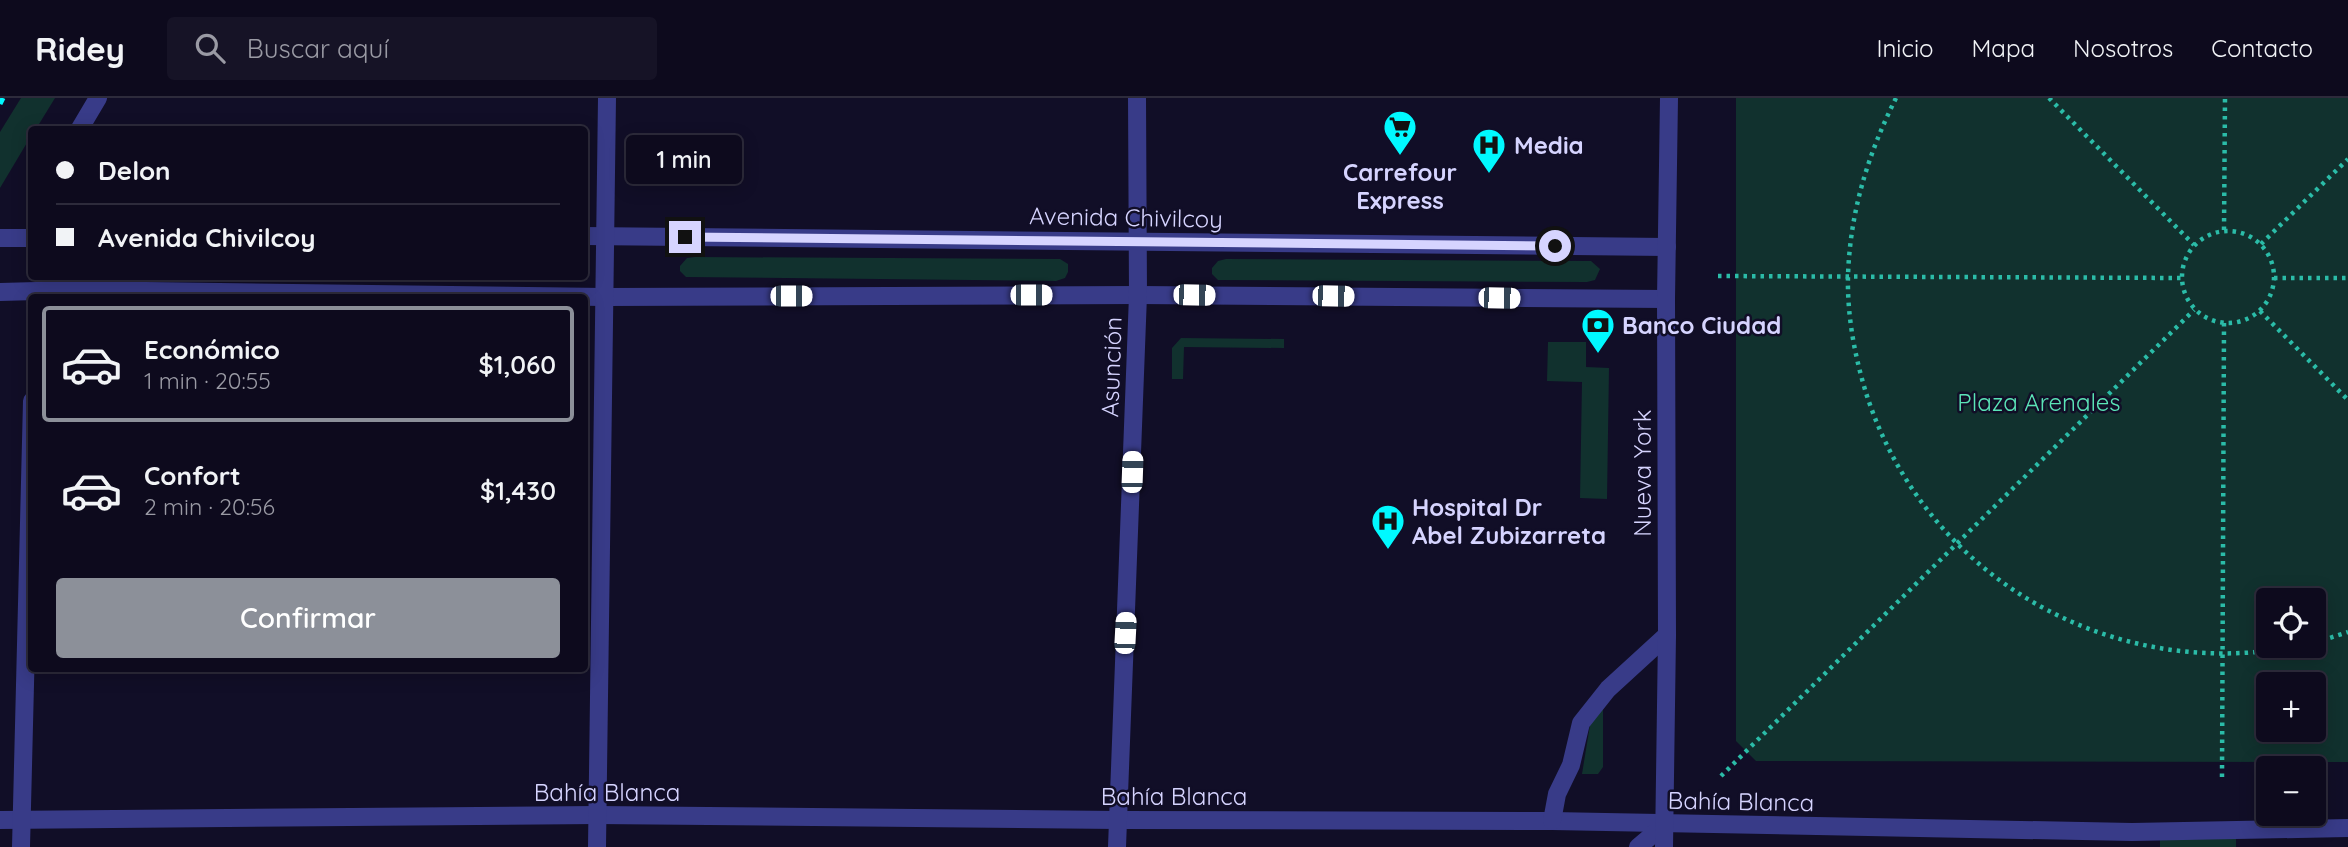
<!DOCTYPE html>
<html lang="es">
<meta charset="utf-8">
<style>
:root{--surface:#0d0a1d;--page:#161326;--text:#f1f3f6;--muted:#9a9aa4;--line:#2d2b3b;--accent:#8c9099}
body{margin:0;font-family:Quicksand,sans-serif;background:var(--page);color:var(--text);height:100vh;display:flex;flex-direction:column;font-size:26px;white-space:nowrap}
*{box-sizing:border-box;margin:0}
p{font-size:23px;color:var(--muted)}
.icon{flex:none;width:38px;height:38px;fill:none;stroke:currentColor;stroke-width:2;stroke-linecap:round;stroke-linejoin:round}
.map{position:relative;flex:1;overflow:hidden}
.drawer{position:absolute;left:28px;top:196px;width:560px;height:378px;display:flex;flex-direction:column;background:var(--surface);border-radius:7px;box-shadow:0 4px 18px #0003,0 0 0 2px var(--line)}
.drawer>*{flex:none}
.hud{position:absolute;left:28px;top:28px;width:560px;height:154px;border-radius:7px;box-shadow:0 4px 18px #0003,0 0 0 2px var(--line);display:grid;align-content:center;height:154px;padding:0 28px;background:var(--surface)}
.controls{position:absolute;left:2256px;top:490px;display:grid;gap:14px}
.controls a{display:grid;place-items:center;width:70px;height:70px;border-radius:7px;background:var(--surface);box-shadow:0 4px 18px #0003,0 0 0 2px var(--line);font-size:35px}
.end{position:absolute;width:32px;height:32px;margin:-16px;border:9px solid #d6d4ff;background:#111;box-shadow:0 0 0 4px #111}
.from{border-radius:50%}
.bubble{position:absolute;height:49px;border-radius:7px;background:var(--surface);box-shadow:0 4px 18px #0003,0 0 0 2px var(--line);font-size:23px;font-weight:600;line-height:49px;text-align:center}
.car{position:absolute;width:21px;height:42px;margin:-21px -10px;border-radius:9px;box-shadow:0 0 5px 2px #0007;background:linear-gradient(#fff 24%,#345 0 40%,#fff 0 76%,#345 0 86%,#fff 0)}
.hud b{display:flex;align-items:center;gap:24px;height:66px;font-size:26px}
.hud b+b{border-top:2px solid var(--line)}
.hud i{width:18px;height:18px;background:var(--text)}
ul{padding:12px 0 0;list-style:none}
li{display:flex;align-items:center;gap:21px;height:116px;margin:0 14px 10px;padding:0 14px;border:4px solid transparent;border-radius:7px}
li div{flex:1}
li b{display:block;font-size:26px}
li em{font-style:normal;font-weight:600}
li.selected{border-color:var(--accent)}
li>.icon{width:63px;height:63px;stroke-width:1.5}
.action{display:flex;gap:14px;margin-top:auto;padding:14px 28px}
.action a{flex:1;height:80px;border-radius:7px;background:var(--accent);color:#fff;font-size:28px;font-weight:600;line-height:80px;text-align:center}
header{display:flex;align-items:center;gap:42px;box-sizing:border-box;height:98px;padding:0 35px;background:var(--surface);border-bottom:2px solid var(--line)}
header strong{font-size:33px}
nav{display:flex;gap:38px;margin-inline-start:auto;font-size:24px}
.search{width:490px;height:63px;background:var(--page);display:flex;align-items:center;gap:18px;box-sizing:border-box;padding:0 24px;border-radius:7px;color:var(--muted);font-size:26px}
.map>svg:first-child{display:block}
.green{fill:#11312e;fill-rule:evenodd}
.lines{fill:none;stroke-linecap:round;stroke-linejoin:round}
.path{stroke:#2bbca8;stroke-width:4.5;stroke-dasharray:3.5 5;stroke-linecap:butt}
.minor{stroke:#383b88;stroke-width:18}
.rail{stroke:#00f9ff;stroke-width:5;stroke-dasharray:10 9;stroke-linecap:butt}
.route{stroke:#d6d4ff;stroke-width:9}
.labels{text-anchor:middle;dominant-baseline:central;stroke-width:5;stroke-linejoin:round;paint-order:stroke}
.poi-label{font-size:24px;font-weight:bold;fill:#d6d4ff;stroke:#110e27;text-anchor:start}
.street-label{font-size:24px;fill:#d6d4ff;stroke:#110e27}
.park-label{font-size:24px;fill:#5be4b7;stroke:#110e27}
</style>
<header>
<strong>Ridey</strong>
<div class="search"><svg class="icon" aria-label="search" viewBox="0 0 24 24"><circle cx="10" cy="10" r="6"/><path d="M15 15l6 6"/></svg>Buscar aquí</div>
<nav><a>Inicio</a><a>Mapa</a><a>Nosotros</a><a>Contacto</a></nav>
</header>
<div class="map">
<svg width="2348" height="749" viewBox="0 0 2348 749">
<rect width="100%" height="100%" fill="#110e27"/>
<!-- green -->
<g class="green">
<polygon points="21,0 55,0 36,31 32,32 31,38 0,90 0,34"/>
<path d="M1736,0H2348V664L1756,663L1736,643ZM2268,502H2314V548H2268ZM2268,586H2314V632H2268Z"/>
<polygon points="695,159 1060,161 1068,166 1068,174 1065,180 1056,183 686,179 680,173 680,168 687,160"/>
<polygon points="1226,161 1591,163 1600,171 1595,182 1587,184 1218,182 1212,176 1212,170 1218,163"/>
<polygon points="1181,240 1284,241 1284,250 1184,249 1183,281 1172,281 1172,250"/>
<polygon points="1548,244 1586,244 1586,269 1609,270 1607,401 1580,400 1582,284 1547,283"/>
<polygon points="1603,602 1603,669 1598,676 1582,676 1590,627"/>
<rect x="2160" y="734" width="76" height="15"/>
</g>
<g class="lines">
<!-- path -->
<g class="path">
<path d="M1896,0C1868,56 1850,114 1848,178C1847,218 1855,260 1867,298C1927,481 2112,585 2299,548"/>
<polyline points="2049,0 2194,147"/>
<polyline points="2224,132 2225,0"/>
<circle cx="2228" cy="179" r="46"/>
<polyline points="2261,146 2348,61"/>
<polyline points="1718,178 2181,180"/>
<polyline points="2274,180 2348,180"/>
<polyline points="2260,213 2348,302"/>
<polyline points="2314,545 2348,534"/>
<polyline points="1721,678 2194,212"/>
<polyline points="2222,679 2224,225"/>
</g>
<!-- minor -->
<g class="minor">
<polyline points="79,32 98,0"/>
<polyline points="584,138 1667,149"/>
<polyline points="0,140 32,140"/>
<polyline points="0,194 73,192 604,199 1138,197 1666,201"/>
<polyline points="0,722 597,717 1117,722 1552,723 2132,734 2348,730"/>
<polyline points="1552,723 1557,696 1571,667 1581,625 1608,591 1667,537"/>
<polyline points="21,749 32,303"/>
<polyline points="597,749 607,0"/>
<polyline points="1117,749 1138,197 1137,0"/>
<polyline points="1638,749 1664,727"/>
<polyline points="1664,749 1667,537 1666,201 1669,0"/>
</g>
<!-- rail -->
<polyline class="rail" points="0,6 3,0"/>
</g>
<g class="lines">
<!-- route -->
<polyline class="route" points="685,139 1555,148"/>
</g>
<!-- icons -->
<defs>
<symbol id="supermarket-pin" viewBox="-11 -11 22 30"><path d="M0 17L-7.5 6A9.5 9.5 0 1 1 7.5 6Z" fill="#00f9ff" stroke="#110e27"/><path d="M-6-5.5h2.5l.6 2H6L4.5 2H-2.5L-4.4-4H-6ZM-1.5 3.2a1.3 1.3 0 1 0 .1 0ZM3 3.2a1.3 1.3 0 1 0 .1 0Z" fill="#111"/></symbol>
<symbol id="hospital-pin" viewBox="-11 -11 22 30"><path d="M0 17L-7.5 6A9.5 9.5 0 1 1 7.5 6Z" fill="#00f9ff" stroke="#110e27"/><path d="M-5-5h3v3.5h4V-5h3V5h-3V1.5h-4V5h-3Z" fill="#111"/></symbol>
<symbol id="bank-pin" viewBox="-11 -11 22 30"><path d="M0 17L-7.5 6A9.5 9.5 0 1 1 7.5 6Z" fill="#00f9ff" stroke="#110e27"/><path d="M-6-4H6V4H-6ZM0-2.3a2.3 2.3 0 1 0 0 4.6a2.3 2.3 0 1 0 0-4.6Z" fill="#111"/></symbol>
</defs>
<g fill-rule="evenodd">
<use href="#supermarket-pin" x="1381" y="10" width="38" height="52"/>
<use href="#hospital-pin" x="1470" y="28" width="38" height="52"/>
<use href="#bank-pin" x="1579" y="208" width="38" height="52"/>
<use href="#hospital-pin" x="1369" y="404" width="38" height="52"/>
</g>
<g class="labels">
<!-- poi labels -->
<g class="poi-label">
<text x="1514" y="47">Media</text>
<text x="1400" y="74" text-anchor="middle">Carrefour<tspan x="1400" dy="28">Express</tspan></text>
<text x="1622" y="227">Banco Ciudad</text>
<text x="1412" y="409">Hospital Dr<tspan x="1412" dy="28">Abel Zubizarreta</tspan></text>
</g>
<!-- street labels -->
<g class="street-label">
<text transform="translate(1126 119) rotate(1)">Avenida Chivilcoy</text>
<text transform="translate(1111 269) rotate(-88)">Asunción</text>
<text transform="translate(1642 375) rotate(-90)">Nueva York</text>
<text x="607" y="694">Bahía Blanca</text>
<text x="1174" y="698">Bahía Blanca</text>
<text transform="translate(1741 703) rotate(1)">Bahía Blanca</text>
</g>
<!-- park labels -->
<g class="park-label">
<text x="2039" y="304">Plaza Arenales</text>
</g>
</g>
</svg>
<div class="controls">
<a><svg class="icon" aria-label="locate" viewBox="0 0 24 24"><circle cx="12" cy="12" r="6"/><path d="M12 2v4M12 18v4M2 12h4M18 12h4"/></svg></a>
<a>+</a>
<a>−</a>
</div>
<i class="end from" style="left:1555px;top:148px"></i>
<i class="end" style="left:685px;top:139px"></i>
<div class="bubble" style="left:626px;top:37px;width:116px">1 min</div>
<i class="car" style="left:1031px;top:197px;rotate:90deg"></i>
<i class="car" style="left:1194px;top:197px;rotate:91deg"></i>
<i class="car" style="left:791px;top:198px;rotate:90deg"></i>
<i class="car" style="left:1333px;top:198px;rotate:91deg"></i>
<i class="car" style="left:1499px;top:200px;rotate:91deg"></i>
<i class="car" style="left:1132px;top:374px;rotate:2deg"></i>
<i class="car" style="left:1125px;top:535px;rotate:3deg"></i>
<div class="hud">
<b><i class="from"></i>Delon</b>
<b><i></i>Avenida Chivilcoy</b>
</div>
<section class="drawer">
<ul>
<li class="selected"><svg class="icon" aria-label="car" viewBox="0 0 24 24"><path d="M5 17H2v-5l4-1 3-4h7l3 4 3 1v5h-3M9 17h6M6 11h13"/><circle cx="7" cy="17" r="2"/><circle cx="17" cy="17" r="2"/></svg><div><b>Económico</b><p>1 min · 20:55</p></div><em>$1,060</em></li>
<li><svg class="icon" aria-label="car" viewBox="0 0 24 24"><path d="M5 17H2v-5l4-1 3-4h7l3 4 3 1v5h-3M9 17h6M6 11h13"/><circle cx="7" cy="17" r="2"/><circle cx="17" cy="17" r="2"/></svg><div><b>Confort</b><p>2 min · 20:56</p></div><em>$1,430</em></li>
</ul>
<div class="action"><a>Confirmar</a></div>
</section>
</div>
